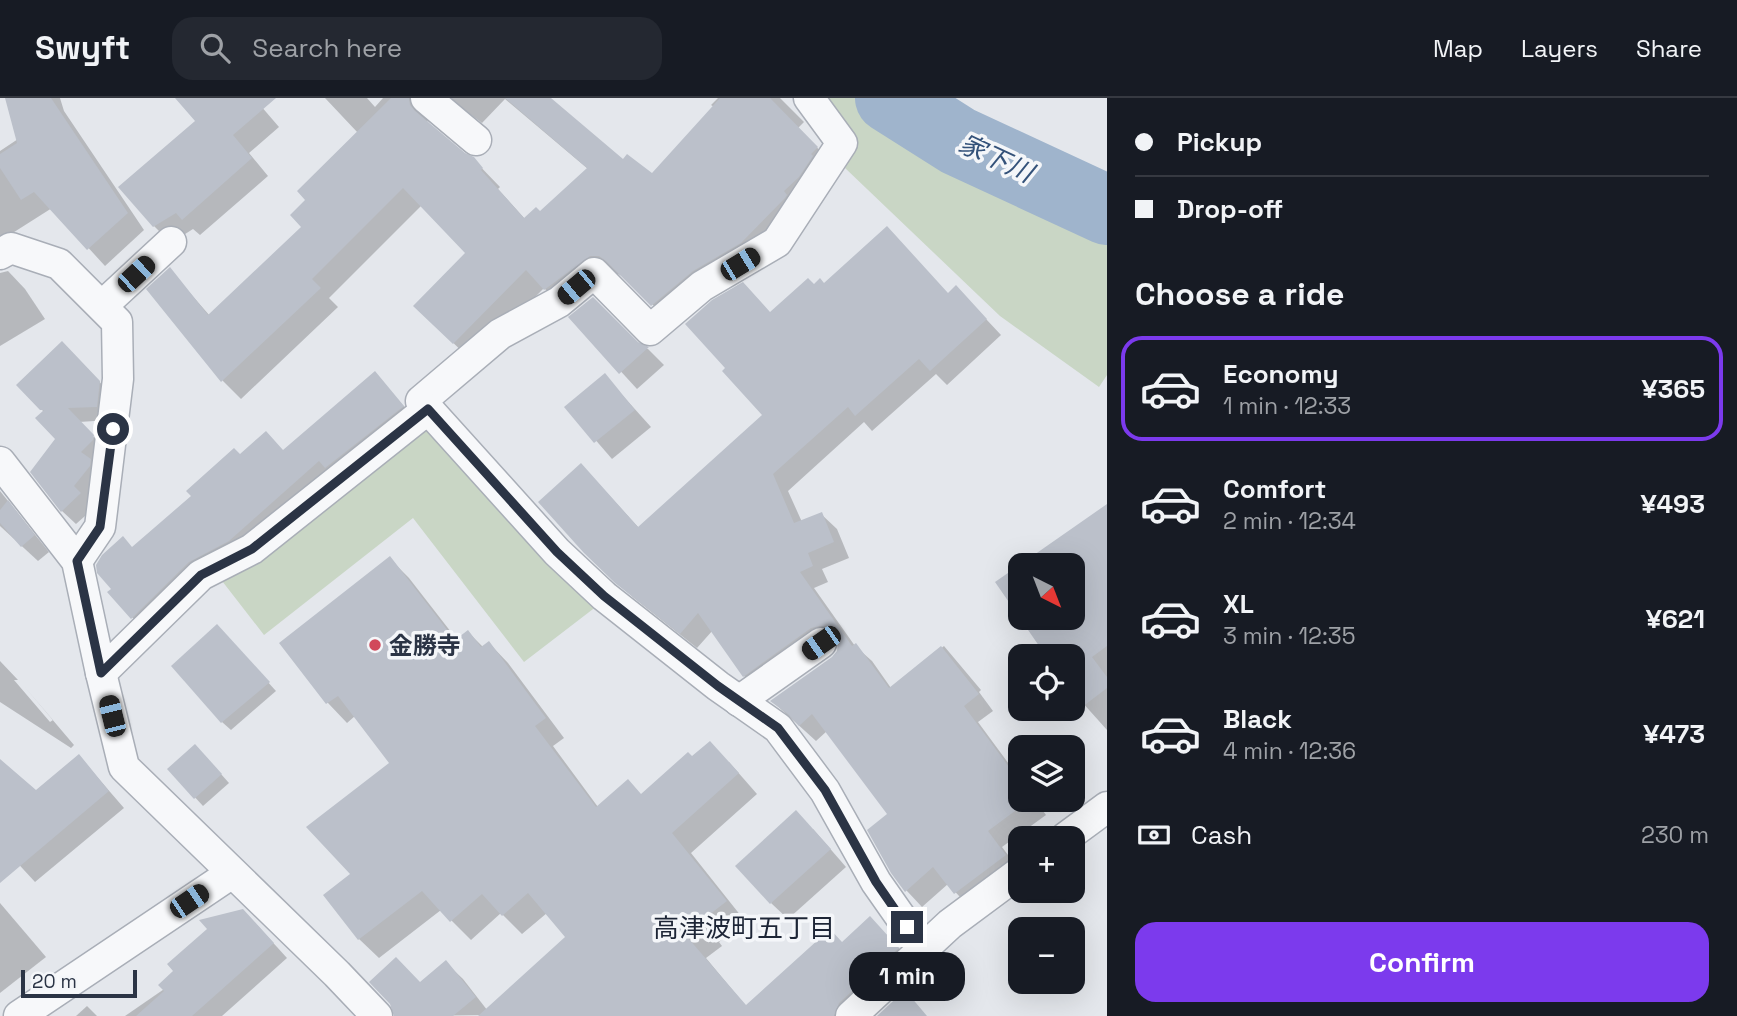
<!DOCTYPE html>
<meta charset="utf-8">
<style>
:root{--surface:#171b24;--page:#242831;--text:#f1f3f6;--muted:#9ea1a6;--line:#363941;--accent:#7c3aed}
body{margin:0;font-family:"Space Grotesk","Noto Sans JP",sans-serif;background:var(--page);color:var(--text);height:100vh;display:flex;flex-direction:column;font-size:26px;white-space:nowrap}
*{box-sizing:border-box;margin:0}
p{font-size:23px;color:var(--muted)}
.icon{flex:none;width:38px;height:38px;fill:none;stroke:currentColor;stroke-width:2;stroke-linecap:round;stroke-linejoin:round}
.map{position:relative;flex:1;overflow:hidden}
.drawer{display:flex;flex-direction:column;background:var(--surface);width:630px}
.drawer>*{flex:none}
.guide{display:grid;align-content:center;height:154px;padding:0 28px;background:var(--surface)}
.needle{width:46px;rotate:138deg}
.buttons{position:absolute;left:1008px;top:455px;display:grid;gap:14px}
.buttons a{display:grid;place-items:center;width:77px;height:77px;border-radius:14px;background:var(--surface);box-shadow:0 7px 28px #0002;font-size:35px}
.scale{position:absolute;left:21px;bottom:18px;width:116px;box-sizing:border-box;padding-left:7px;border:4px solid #2b3445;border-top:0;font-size:19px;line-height:24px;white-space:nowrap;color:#2b3445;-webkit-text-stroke:5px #f4f6f9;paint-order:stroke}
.end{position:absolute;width:32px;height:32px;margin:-16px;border:9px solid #2b3445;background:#fff;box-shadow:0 0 0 4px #fff}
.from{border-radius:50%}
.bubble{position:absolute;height:49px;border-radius:21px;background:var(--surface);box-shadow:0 7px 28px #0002;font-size:23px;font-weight:700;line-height:49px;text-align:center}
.car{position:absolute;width:21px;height:42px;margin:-21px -10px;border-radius:9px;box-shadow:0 0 5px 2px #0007;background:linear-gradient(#222 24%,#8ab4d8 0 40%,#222 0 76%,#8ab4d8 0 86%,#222 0)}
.guide b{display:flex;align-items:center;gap:24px;height:66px;font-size:26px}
.guide b+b{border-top:2px solid var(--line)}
.guide i{width:18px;height:18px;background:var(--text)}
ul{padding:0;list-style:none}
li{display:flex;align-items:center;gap:21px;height:105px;margin:0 14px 10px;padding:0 14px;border:4px solid transparent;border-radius:21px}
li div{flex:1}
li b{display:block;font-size:26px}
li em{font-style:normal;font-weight:700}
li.on{border-color:var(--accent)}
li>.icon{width:63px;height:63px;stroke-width:1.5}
h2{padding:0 28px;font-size:32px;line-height:84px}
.pay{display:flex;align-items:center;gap:18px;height:77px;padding:0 28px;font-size:26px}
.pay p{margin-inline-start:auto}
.action{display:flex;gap:14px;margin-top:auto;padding:14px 28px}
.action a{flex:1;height:80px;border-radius:21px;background:var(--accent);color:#fff;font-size:28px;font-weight:700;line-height:80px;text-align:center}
header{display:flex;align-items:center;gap:42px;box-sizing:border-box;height:98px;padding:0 35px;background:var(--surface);border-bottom:2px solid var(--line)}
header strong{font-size:33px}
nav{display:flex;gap:38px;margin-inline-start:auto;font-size:24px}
.search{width:490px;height:63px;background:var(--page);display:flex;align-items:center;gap:18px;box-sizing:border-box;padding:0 24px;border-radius:21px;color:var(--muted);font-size:26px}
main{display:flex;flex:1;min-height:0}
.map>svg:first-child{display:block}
.green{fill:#c9d6c5}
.shadow{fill:#0003;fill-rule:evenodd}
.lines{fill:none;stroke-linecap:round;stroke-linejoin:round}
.river{stroke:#9fb4cc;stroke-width:70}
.building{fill:#bbc0ca;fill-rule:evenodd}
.street-casing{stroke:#a9aeb7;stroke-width:33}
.street{stroke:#f7f8fa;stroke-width:30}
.route{stroke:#2b3445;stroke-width:9}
.poi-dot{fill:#d1495b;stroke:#f4f6f9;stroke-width:2.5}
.labels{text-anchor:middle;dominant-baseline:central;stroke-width:7;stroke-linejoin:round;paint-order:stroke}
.poi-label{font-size:24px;font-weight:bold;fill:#2b3445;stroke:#f4f6f9;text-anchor:start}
.water-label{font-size:26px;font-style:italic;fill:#34527a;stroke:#f4f6f9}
.neighbourhood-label{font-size:26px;fill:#1d2536;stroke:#f4f6f9}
</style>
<header>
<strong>Swyft</strong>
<div class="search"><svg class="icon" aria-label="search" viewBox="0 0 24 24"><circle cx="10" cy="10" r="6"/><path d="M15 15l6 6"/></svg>Search here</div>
<nav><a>Map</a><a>Layers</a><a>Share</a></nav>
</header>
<main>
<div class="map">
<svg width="1107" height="918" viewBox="0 0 1107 918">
<rect width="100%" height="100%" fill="#e4e7ec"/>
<!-- green -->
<g class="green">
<polygon points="825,0 869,0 954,55 1107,127 1107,277 1099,289 1000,218 845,70 857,42"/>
<polygon points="428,325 597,508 524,564 413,420 264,537 219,479"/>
</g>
<!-- shadow -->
<g class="shadow">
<polygon points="7,0 60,0 64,13 144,132 105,168 52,110 0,143 0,53 18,41"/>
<polygon points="189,0 254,0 279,29 249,55 268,78 200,137 193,131 171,145 154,128 197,23"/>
<path d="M325,0H367L375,9L383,0H549L624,64L652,77L714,9L711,7L718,0H780L804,24L798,30L835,68L671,225L626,180L618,176H609L563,209L544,190L472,263L415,208L467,155L422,107L329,200L338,209L241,301L223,283L149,191L170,172L210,218L304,129L308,102L358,35ZM450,1L482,25L505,1L588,71L540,115L525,121L498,91L500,89L473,61L464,57L428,26L426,17Z"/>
<polygon points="8,173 25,191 45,221 0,248 0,175"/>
<polygon points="825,187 949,197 972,206 1001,237 947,287 936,276 872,333 864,324 788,393 802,424 821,416 837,431 849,460 822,471 828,484 814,490 855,548 872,563 891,590 944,548 981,592 979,594 993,613 978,624 1020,681 1020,702 1035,702 1046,717 1002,749 1020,773 971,811 948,786 922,809 907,793 892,774 890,717 827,633 816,643 772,603 833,560 838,554 840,544 835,543 760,593 744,578 713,532 697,550 634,500 602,471 597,384 639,430 765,317 771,216 814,188"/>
<polygon points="571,219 648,251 664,267 637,291"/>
<polygon points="62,245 113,298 110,322 79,324 107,353 103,383 87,403 94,410 76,426 62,413 58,341 44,314 18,287"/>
<polygon points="374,276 422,328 209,484 151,540 110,495 133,451 240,359 284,353"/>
<polygon points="605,278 651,329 612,361 567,309"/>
<polygon points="0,393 49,454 38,463 0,428"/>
<polygon points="1107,408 1107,632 1073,594 1073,558 1049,558 1022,520 1073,520 1073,467 1023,467"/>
<polygon points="390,461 409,480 458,543 468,534 484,550 489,545 508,565 564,640 553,648 598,709 642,697 692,661 729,664 757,696 691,755 745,823 719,844 722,848 706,860 754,918 511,918 568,840 547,815 522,836 501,815 471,842 441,812 379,860 359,841 325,797 353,776 391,665 355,618 347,625 328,605 281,545"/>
<polygon points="225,537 276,593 231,632 222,624"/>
<polygon points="0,563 18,582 14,582 50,624 53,622 23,587 74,647 71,650 0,604"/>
<polygon points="203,656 229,685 203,708 169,671"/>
<polygon points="79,658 124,710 35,784 0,746 0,664 36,694"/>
<polygon points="813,731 846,769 788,821 771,805"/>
<polygon points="0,805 46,859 0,895"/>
<polygon points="257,827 287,860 222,918 125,918"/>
<polygon points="890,840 917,871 866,918 763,918 843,846"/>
<polygon points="446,865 463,881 491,917 413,918"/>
<polygon points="87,908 97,918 76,918"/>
</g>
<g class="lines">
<!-- river -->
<polyline class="river" points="890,0 958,43 1107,112"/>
</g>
<!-- building -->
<g class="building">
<polygon points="5,0 51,0 128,115 87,152 34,94 21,102 0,70 0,56 17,45"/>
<polygon points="175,0 276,0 233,37 252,60 182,122 176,115 153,129 118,89 195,23"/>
<polygon points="391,0 409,0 410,7 415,13 465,55 474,59 483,70 481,72 524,120 536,109 540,113 587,70 505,0 551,0 623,61 627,56 652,75 720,0 770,0 818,49 811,56 813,58 799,79 784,93 787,97 785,100 741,145 693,173 651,208 606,163 599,158 590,158 544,192 526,172 453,246 413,208 465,155 403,90 312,181 321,190 221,284 146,191 170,169 208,217 301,129 290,117 305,102 297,93"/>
<polygon points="887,128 948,195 956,187 987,221 930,273 919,261 855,318 848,309 773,376 794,425 822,414 834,444 808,455 813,468 800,474 852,548 856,545 889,590 941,548 979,596 964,608 1020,684 1020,702 1030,702 988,733 1006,757 954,796 933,769 905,794 891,775 867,732 887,716 812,616 799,628 788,616 770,603 832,559 837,553 838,544 835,534 828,529 819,528 811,530 743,579 698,515 680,536 615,485 584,455 538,404 581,365 638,429 762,317 722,273 725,270 685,226 712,202 743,184 770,214 808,180 814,186 820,180 824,185"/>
<polygon points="593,199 638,244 649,249 619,276 568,219"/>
<polygon points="62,243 100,283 97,309 68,310 94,337 93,342 81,354 91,361 90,368 74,388 81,395 61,414 30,374 55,341 35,320 44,312 40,312 16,287"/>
<polygon points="375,273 404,308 325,370 319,363 229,443 189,464 131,521 107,494 111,491 97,475 96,467 102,457 123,438 132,449 191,398 186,393 234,350 240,356 266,333 283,352"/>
<polygon points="605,275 635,312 594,345 564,309"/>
<polygon points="8,402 35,437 21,449 0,425 0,412"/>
<path d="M1107,406V548L1092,559L1107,579V590L1073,616V558H1046L995,484ZM1020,467H1073V520H1020Z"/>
<polygon points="390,458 455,542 468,532 481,549 489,543 546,620 535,628 596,709 628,681 641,696 688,654 692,658 710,643 739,675 672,735 727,803 701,823 704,828 688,840 746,907 830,831 842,844 870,818 899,850 839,905 834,918 478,918 565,839 528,795 502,818 482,796 450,824 422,793 358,842 323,797 350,776 306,729 389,665 338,598 326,606 279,545"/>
<polygon points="217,526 270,584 221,625 171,568"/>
<polygon points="195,646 222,676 194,701 167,671"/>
<polygon points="79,656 109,693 0,785 0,661 36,692"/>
<polygon points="796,712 831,751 770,806 735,768"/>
<polygon points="243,811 274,845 192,918 136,918 164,893 158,887 173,873 167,866 207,831 199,822"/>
<polygon points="396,859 420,884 446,862 476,899 453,918 394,918 390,906 369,884"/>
<polygon points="905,892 927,918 877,918"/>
</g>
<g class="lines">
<defs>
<g id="street">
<polyline points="426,0 476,42"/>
<polyline points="0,156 11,150 59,166 117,224 118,281 100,429 77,463"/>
<polyline points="102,208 171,144"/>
<polyline points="428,311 421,303 500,236 559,204 594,175 650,232 702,188 777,144 842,45 809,0"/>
<polyline points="0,364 77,463 101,575 124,669 337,876 377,918"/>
<polyline points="101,575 201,477 252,451 428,311 557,454 604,498 718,588 778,630 825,693 876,784 923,851"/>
<polyline points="739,603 821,545"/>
<polyline points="1065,740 1107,709"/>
<polyline points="19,918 232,775"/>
<polyline points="851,918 950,826 1020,774"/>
</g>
</defs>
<!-- street casing -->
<use href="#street" class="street-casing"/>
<!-- street -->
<use href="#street" class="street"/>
</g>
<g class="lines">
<!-- route -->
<polyline class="route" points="113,331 100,429 77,463 101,575 201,477 252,451 428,311 557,454 604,498 718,588 778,630 825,692 876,784 907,829"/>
</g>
<!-- markers -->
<circle class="poi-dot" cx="375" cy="547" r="7"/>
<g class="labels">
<!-- poi labels -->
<g class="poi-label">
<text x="389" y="547">金勝寺</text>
</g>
<!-- water labels -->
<g class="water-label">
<text transform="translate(996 60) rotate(25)">家下川</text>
</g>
<!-- neighbourhood labels -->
<g class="neighbourhood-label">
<text x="744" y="830">高津波町五丁目</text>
</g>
</g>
</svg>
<div class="buttons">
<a><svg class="needle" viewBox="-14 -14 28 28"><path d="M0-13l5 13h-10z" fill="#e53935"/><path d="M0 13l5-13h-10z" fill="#9ea1a6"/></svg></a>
<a><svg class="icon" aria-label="locate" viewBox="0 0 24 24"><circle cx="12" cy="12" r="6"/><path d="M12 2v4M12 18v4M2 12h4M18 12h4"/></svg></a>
<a><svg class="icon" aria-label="layers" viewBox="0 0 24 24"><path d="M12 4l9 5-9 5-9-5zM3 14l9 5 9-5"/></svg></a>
<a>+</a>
<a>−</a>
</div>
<div class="scale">20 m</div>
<i class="end from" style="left:113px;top:331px"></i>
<i class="end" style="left:907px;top:829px"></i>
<div class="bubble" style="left:849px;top:854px;width:116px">1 min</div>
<i class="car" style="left:740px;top:166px;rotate:59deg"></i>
<i class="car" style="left:136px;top:176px;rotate:47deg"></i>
<i class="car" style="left:576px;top:189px;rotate:230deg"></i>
<i class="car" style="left:821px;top:545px;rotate:235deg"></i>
<i class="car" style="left:112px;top:618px;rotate:346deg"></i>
<i class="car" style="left:189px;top:803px;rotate:56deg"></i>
</div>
<section class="drawer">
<div class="guide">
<b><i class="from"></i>Pickup</b>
<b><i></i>Drop-off</b>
</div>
<h2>Choose a ride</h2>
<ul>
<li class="on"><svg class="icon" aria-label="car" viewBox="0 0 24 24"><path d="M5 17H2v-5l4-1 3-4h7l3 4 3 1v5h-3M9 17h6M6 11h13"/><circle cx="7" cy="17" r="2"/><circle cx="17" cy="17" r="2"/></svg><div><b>Economy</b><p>1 min · 12:33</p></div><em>¥365</em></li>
<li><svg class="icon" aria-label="car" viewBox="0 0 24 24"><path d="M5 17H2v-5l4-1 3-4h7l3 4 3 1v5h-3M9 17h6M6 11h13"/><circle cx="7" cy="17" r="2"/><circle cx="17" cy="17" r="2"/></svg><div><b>Comfort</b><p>2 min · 12:34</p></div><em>¥493</em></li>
<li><svg class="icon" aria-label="car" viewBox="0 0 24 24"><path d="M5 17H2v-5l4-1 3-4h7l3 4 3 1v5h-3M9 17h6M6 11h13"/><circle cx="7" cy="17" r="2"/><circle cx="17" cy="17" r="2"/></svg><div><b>XL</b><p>3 min · 12:35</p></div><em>¥621</em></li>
<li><svg class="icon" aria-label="car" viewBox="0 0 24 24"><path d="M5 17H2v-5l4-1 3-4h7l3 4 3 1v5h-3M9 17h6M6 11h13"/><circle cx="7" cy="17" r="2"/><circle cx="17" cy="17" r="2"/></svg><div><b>Black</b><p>4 min · 12:36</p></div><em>¥473</em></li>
</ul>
<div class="pay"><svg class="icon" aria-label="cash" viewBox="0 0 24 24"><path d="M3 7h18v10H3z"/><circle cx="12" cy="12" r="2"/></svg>Cash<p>230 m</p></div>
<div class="action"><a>Confirm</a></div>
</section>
</main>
